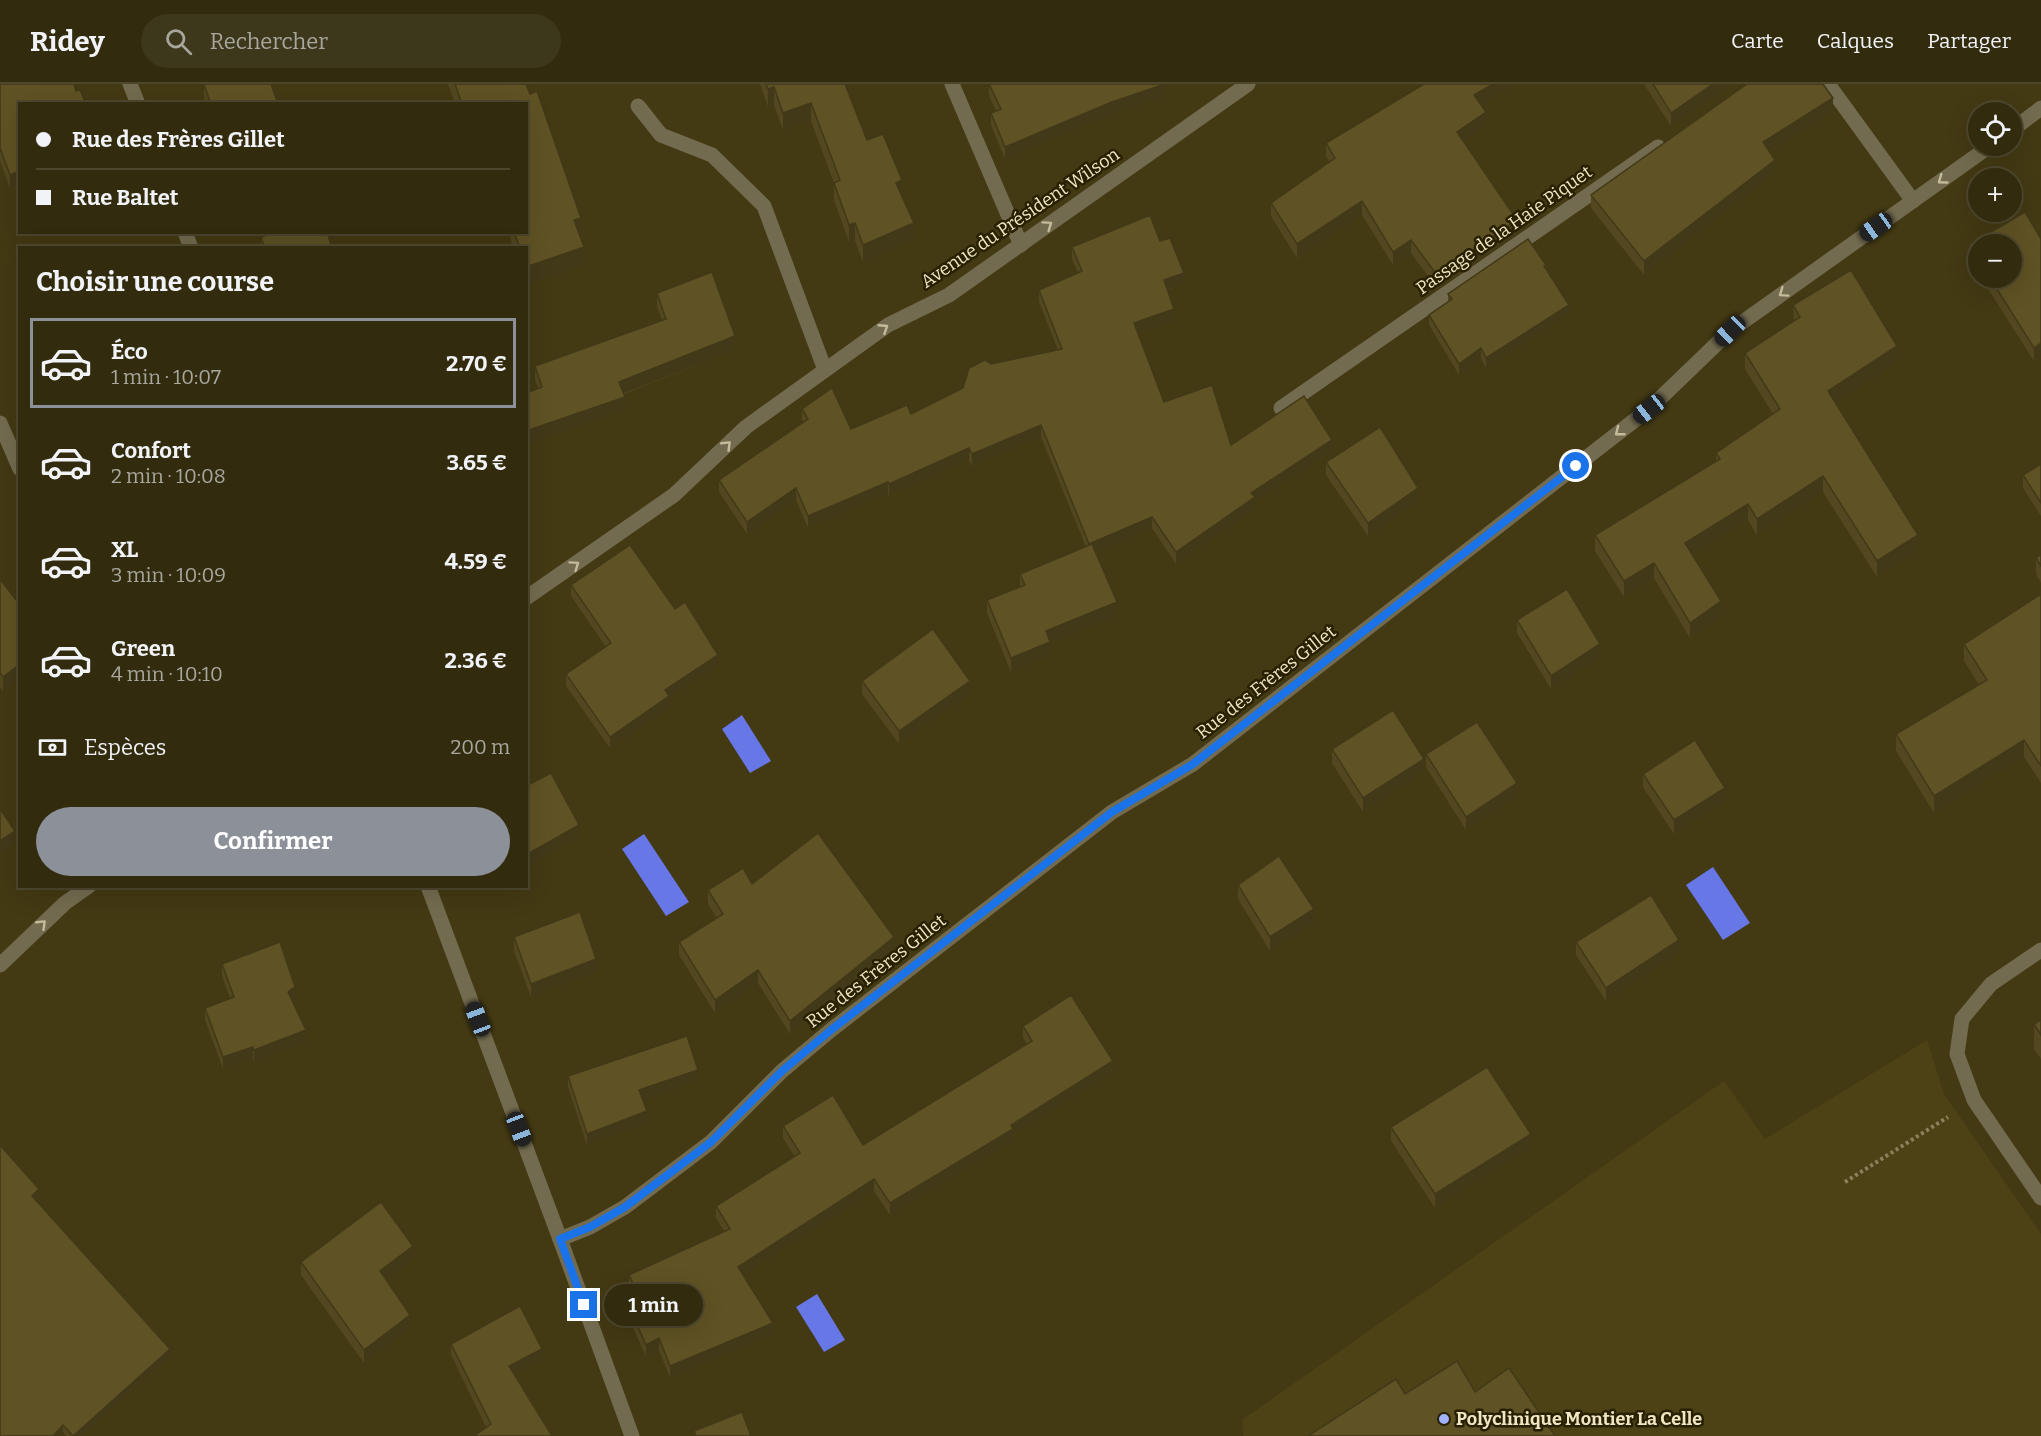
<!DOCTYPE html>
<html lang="fr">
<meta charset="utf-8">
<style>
:root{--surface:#322b0e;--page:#3d371c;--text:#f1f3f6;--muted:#a8a79e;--line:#4d472e;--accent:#8c9099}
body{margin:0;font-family:Bitter,serif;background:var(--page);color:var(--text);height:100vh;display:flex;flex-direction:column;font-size:22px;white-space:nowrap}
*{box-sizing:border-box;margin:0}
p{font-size:20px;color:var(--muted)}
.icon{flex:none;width:33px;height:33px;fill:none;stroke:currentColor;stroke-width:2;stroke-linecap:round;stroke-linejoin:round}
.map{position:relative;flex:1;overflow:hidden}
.details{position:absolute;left:18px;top:162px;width:510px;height:642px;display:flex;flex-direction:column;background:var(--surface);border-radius:0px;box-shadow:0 6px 24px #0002,0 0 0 2px var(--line)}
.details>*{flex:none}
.top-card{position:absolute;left:18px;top:18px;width:510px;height:132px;border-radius:0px;box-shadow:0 6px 24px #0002,0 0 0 2px var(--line);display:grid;align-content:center;height:132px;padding:0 18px;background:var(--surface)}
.buttons{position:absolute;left:1968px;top:18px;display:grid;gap:12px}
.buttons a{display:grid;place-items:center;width:54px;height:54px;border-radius:50%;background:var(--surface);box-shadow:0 6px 24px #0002,0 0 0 2px var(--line);font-size:30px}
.end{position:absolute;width:27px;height:27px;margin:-14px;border:8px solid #1a73e8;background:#fff;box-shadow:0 0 0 3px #fff}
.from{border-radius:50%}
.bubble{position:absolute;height:42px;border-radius:21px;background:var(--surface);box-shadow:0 6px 24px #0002,0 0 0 2px var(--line);font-size:20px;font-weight:700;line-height:42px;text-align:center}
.car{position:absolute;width:18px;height:36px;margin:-18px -9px;border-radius:8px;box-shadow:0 0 4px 2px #0007;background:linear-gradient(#222 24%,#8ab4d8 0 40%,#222 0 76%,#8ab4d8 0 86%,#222 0)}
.top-card b{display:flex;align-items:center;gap:21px;height:57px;font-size:22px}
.top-card b+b{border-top:2px solid var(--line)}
.top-card i{width:15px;height:15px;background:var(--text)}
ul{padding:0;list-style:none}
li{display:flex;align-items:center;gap:18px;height:90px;margin:0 12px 9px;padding:0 6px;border:3px solid transparent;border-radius:0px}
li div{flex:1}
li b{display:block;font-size:22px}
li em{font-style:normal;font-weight:700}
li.on{border-color:var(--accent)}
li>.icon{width:54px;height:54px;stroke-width:1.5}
h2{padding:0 18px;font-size:27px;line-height:72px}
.pay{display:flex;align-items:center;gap:15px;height:66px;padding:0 18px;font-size:22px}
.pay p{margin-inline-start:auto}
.cta{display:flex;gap:12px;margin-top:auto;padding:12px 18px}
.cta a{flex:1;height:69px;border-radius:36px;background:var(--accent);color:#fff;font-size:24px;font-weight:700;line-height:69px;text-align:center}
header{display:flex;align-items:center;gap:36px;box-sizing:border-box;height:84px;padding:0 30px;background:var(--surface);border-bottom:2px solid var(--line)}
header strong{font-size:28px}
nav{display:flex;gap:33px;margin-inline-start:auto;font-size:21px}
.search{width:420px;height:54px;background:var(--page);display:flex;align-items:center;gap:15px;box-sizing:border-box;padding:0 21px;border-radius:33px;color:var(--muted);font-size:22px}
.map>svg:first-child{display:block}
.built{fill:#4d4216}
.water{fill:#6777e6}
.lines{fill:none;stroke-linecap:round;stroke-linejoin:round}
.path{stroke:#8b815c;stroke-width:4;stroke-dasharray:3 3;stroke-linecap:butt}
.minor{stroke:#736b4f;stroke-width:15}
.wall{fill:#52471f}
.shaded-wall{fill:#423919}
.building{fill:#5f5224;stroke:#423919;stroke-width:1.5}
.oneway{stroke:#c4bb9a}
.route{stroke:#1a73e8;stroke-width:8}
.poi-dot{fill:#a2b2fd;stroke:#282002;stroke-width:2}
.labels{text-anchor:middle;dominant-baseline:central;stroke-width:5;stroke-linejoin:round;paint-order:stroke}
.street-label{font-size:18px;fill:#f0e6c2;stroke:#282002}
.poi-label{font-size:18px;font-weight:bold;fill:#f0e6c2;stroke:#282002;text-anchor:start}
</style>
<header>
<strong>Ridey</strong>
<div class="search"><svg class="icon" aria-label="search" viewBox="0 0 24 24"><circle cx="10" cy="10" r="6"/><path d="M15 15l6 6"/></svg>Rechercher</div>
<nav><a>Carte</a><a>Calques</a><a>Partager</a></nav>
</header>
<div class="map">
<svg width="2041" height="1352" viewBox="0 0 2041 1352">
<rect width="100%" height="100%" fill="#433913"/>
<!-- built -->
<polygon class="built" points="1927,956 1944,1010 2041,1150 2041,1352 1243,1352 1242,1336 1724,997 1765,1055"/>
<!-- water -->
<g class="water">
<polygon points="742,631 771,677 750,689 722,645"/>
<polygon points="644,750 689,818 666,832 622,765"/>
<polygon points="1713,783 1750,839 1723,856 1686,801"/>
<polygon points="817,1210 845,1256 824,1268 796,1223"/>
</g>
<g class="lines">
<!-- path -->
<polyline class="path" points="1845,1098 1948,1033"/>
<!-- minor -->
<g class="minor">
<polyline points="130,0 138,20"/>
<polyline points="952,0 1021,161"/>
<polyline points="1828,0 1913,117"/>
<polyline points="638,22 661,51 712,71 764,122 825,286"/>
<polyline points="2012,46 2041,24"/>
<polyline points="185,148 191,164"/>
<polyline points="1281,324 1658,63"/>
<polyline points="0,339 20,385"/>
<polyline points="526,514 674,411 746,343 888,241 949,211 1248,0"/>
<polyline points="428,802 560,1155 632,1352"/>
<polyline points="2041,866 1991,900 1962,935 1957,970 1974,1016 2041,1114"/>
<polyline points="0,881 65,819 89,802"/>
<polyline points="560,1155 590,1143 625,1123 711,1058 782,987 831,946 1112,728 1193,680 1649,325 1730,247 1990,62"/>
</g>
</g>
<!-- wall -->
<g class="wall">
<polygon points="0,0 76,7 86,20 20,20 20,101 10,104 0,77"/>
<polygon points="448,0 526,0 581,153 584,182 526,164 513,164 510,153 510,148 526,148 526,20 455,20"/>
<polygon points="760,0 845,0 867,56 902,113 914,156 863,178 855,157 849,158 834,116 834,99 811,37 783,46 774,21 768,23"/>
<polygon points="989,0 1165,13 1112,30 1005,75 991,41 991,29 996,27 989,12"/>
<polygon points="1422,0 1516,0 1481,21 1486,41 1463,57 1517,149 1437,204 1411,169 1393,181 1362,131 1297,174 1271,132 1271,119 1329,78 1326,72 1326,59 1422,1"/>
<polygon points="1644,0 1732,0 1671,42"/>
<polygon points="204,1 278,20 206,20 204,15"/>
<polygon points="1833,28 1770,67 1775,89 1644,191 1591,124 1591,111"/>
<polygon points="261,153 332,164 261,164"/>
<polygon points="2041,155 2041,273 2034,277 1981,194 2012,194 1978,160 1978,189 1969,174 1969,161"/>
<polygon points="1160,157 1184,200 1168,206 1174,237 1138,250 1164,318 1231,361 1332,368 1255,418 1255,425 1176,480 1152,444 1096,469 1117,532 1050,559 1050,571 1011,588 987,529 987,516 1020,502 1020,490 1086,463 1041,353 972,382 969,376 889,412 888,410 808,444 796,416 747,450 719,408 719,396 804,338 802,336 802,325 851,345 911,330 963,304 991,280 1058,266 1039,218 1039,206 1078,189 1072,175 1072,163"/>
<polygon points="1546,184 1569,231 1486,284 1481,274 1459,291 1429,241 1429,231 1448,218 1448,210"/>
<polygon points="657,209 735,266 624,310 625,326 538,305 535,295 535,282 662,236 657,223"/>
<polygon points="1793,221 1897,278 1835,318 1918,467 1877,493 1823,408 1757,451 1748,436 1692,470 1721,533 1690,554 1654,494 1624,513 1595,467 1595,451 1716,378 1716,369 1773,330 1745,285 1745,269 1794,237"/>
<polygon points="1326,378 1418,417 1368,452 1326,391"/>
<polygon points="2041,380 2041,432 2023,404 2023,391"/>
<polygon points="2041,470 2041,499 2036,490 2036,474"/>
<polygon points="0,495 20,521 3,607 0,603"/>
<polygon points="571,501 675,525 718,582 669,614 669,624 610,664 566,602 566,590 606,563 571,512"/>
<polygon points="2041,510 2041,699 2024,673 1934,729 1896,667 1896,650 1979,601 1964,577 1964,560"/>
<polygon points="1517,536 1600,574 1551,605 1517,549"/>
<polygon points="862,597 970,610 899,660 862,610"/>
<polygon points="1332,665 1424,688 1363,728 1332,679"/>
<polygon points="1426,670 1517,713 1466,746 1426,683"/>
<polygon points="1643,690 1725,717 1674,750 1643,703"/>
<polygon points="752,800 894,867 790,950 758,899 715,929 679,871 679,858 717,834 708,820 708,806"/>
<polygon points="1238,801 1314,839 1270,867 1238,815"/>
<polygon points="514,853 596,888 531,913 514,867"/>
<polygon points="1576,858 1679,869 1606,917 1576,871"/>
<polygon points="222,880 295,916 293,917 306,958 254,978 253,975 223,985 205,936 205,924 230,914 222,892"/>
<polygon points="2041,936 2041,975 2034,965 2034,940"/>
<polygon points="1023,942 1113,989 1013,1051 1013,1057 890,1131 874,1107 743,1191 773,1251 670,1294 659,1266 646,1273 628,1232 628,1220 637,1218 629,1203 629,1191 725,1148 716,1134 716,1122 795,1073 783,1054 783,1042 863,1061 1027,960 1023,954"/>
<polygon points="568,992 698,997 643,1016 647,1039 587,1061 568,1003"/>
<polygon points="1391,1043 1531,1063 1435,1124 1391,1057"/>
<polygon points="0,1061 39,1113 35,1116 170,1272 81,1352 66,1352 63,1348"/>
<polygon points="413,1175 386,1195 410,1244 364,1279 301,1191 301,1178"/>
<polygon points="451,1260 542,1277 515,1290 552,1352 486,1343 451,1271"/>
</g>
<!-- shaded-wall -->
<g class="shaded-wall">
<polygon points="1165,0 1165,13 1112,30 1005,75 1005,63 1112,18"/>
<polygon points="1493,0 1516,0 1474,25 1474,11"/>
<polygon points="1713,0 1732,0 1671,42 1671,29"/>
<polygon points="774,3 774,21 768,23 768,5"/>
<polygon points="1833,14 1833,28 1763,71 1763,58"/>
<polygon points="811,19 811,37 783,46 783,29"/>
<polygon points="1486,28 1486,41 1457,62 1457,48"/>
<polygon points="1775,76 1775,89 1644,191 1644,177"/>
<polygon points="20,87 20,101 10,104 10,91"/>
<polygon points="902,96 902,113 896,99"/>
<polygon points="1362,117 1362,131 1297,174 1297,160"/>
<polygon points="581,134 581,153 574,136"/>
<polygon points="1517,136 1517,149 1437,204 1437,191"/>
<polygon points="855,139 855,157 849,158 849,141"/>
<polygon points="914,139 914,156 863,178 863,161"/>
<polygon points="1411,156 1411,169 1393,181 1393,168"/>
<polygon points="584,163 584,182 526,202 526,183"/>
<polygon points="1184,189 1184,200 1164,207 1164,196"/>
<polygon points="1569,221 1569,231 1486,284 1486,274"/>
<polygon points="1174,225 1174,237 1134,251 1134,239"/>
<polygon points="735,252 735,266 619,311 619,298"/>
<polygon points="2041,259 2041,273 2034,277 2034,264"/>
<polygon points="1897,262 1897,278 1828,323 1828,307"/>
<polygon points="1481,264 1481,274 1459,291 1459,280"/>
<polygon points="625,313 625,326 526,360 526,347"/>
<polygon points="1041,341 1041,353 972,382 972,370"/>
<polygon points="1332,356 1332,368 1255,418 1255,425 1176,480 1176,468 1251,409"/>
<polygon points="969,364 969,376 889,412 889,400"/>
<polygon points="1823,392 1823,408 1757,451 1757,435"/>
<polygon points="888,398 888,410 808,444 808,432"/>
<polygon points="796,404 796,416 747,450 747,438"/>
<polygon points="1418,404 1418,417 1368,452 1368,439"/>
<polygon points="1748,420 1748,436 1685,475 1685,459"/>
<polygon points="1152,433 1152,444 1089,472 1089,460"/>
<polygon points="1918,451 1918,467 1877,493 1877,477"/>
<polygon points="1654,479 1654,494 1624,513 1624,497"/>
<polygon points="1721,517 1721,533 1690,554 1690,539"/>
<polygon points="1117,518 1117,532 1050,559 1050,571 1011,588 1011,574 1046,547"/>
<polygon points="1600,560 1600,574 1551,605 1551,592"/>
<polygon points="718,571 718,582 669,614 669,624 610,664 610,653 665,606"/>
<polygon points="20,580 20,594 3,607 3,593"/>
<polygon points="970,597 970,610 899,660 899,647"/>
<polygon points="2024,656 2024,673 1934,729 1934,712"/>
<polygon points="1424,675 1424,688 1363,728 1363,714"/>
<polygon points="1517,699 1517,713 1466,746 1466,733"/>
<polygon points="1725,704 1725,717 1674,750 1674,736"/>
<polygon points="579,741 579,753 526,783 526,771"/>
<polygon points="15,747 15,760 0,770 0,757"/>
<polygon points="1314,825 1314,839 1270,867 1270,853"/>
<polygon points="894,853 894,867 790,950 790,937"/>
<polygon points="1679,856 1679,869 1606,917 1606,904"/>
<polygon points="596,875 596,888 531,913 531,900"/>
<polygon points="758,886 758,899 715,929 715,916"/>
<polygon points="295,903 295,916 288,920 288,908"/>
<polygon points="306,946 306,958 254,978 254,966"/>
<polygon points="253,963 253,975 223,985 223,973"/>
<polygon points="1113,977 1113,989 1013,1051 1013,1057 890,1131 890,1119"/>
<polygon points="698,986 698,997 639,1018 639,1006"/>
<polygon points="647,1027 647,1039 587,1061 587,1050"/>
<polygon points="1531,1050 1531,1063 1435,1124 1435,1110"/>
<polygon points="874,1095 874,1107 738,1194 738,1183"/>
<polygon points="39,1105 39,1113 32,1119 32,1112"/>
<polygon points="413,1162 413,1175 380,1200 380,1187"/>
<polygon points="410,1231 410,1244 364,1279 364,1266"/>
<polygon points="773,1239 773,1251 670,1294 670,1282"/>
<polygon points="659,1254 659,1266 646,1273 646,1261"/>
<polygon points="170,1265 170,1272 81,1352 73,1352"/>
<polygon points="542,1265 542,1277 509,1293 509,1282"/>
<polygon points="63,1341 63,1348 59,1352 53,1352"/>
</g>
<!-- building -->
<g class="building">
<polygon points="0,0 74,0 76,7 80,6 86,20 20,20 20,87 10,91 0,64"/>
<polygon points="207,0 271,0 278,20 211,20 204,1"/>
<polygon points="455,0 526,0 530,10 537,7 581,134 574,136 584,163 526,183 526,164 520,164 514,148 526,148 526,20 462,20"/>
<polygon points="766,0 845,0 867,56 883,50 902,96 896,99 914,139 863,161 855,139 849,141 834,99 840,96 811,19 783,29 774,3 768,5"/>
<polygon points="989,0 1165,0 1112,18 1005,63 991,29 1001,25"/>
<polygon points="1424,0 1493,0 1474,11 1486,28 1457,48 1517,136 1437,191 1411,156 1393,168 1362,117 1297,160 1271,119 1335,74 1326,59"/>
<polygon points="1653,0 1713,0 1671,29"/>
<polygon points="1747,0 1823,0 1833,14 1763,58 1775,76 1644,177 1591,111"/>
<polygon points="2025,128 2041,155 2041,259 2034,264 1990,194 2012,194 2012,160 1978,160 1978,175 1969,161"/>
<polygon points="1150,131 1160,157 1170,154 1184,189 1164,196 1174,225 1134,239 1164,318 1212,301 1231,361 1304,312 1332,356 1251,409 1255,413 1176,468 1152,433 1089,460 1041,341 972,370 969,364 889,400 888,398 808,432 796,404 747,438 719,396 808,335 802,325 832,304 851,345 907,321 911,330 963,304 969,284 985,276 991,280 1062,265 1039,206 1082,187 1072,163"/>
<polygon points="275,148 327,148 332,164 265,164 261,153"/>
<polygon points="1528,155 1546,181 1544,182 1569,221 1486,274 1481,264 1459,280 1429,231 1452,215 1448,210"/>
<polygon points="119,160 120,164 110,164"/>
<polygon points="1851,186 1897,262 1828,307 1918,451 1877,477 1823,392 1757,435 1748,420 1685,459 1721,517 1690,539 1654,479 1624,497 1595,451 1720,375 1716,369 1780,325 1745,269 1800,233 1793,221"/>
<polygon points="712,188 735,252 619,298 625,313 526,347 526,309 542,303 535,282 666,235 657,209"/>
<polygon points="1380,343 1418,404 1368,439 1326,378"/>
<polygon points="2041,380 2041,419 2023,391"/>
<polygon points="1092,460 1117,518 1046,547 1050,558 1011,574 987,516 1025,501 1020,490"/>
<polygon points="630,461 675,525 685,518 718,571 665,606 669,612 610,653 566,590 611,559 571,501"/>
<polygon points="2041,470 2041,482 2036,474"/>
<polygon points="0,495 20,521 20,580 3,593 0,589"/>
<polygon points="1567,505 1600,560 1551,592 1517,536"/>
<polygon points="2041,510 2041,682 2024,656 1934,712 1896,650 1987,596 1964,560"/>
<polygon points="933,545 970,597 899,647 862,597"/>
<polygon points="1393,626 1424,675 1363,714 1332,665"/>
<polygon points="1477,638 1517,699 1466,733 1426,670"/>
<polygon points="1695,656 1725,704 1674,736 1643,690"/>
<polygon points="551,689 579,741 526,771 526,702"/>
<polygon points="0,725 15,747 0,757"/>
<polygon points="818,749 894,853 790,937 758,886 715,916 679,858 723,830 708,806 743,784 752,800"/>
<polygon points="1279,772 1314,825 1270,853 1238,801"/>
<polygon points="1651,811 1679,856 1606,904 1576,858"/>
<polygon points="580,828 596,875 531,900 514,853"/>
<polygon points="280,858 295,903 288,908 306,946 254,966 253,963 223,973 205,924 234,913 222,880"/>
<polygon points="1071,911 1113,977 1011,1041 1013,1045 890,1119 874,1095 738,1183 773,1239 670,1282 659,1254 646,1261 628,1220 642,1217 629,1191 730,1145 716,1122 800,1069 783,1042 833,1011 863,1061 1032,957 1023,942"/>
<polygon points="2041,936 2041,951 2034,940"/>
<polygon points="687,952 698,986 639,1006 647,1027 587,1050 568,992"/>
<polygon points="1487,983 1531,1050 1435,1110 1391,1043"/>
<polygon points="0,1061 39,1105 32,1112 170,1265 73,1352 63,1341 53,1352 0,1352"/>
<polygon points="381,1118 413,1162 380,1187 410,1231 364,1266 301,1178"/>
<polygon points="520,1222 542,1265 509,1282 552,1352 474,1352 491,1340 451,1260"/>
<polygon points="1457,1277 1475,1308 1509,1284 1555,1352 1308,1352 1396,1295 1405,1310"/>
<polygon points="742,1328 751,1352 696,1352 694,1347"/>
</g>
<!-- one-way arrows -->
<defs><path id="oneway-chevron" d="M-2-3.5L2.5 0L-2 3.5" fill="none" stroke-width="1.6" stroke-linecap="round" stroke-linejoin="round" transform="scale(1.5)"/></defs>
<g class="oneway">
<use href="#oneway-chevron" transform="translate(1942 96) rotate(144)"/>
<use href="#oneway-chevron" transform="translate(1048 141) rotate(-35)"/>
<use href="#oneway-chevron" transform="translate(1783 209) rotate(145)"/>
<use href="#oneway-chevron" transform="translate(884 244) rotate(-33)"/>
<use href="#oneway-chevron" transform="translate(1619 348) rotate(142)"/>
<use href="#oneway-chevron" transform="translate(727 361) rotate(-44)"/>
<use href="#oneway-chevron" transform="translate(575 481) rotate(-35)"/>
<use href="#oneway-chevron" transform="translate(42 840) rotate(-44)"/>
</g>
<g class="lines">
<!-- route -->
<polyline class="route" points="584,1221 560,1155 590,1143 625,1123 711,1058 782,987 831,946 1112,728 1193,680 1576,382"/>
</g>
<!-- markers -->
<circle class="poi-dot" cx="1444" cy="1335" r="6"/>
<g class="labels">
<!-- street labels -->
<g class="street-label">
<text transform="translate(1020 134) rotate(-34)">Avenue du Président Wilson</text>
<text transform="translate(1504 146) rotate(-35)">Passage de la Haie Piquet</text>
<text transform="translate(1266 598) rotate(-38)">Rue des Frères Gillet</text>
<text transform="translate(876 887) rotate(-38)">Rue des Frères Gillet</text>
</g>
<!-- poi labels -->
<g class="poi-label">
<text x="1456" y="1335">Polyclinique Montier La Celle</text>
</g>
</g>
</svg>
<div class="buttons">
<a><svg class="icon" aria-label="locate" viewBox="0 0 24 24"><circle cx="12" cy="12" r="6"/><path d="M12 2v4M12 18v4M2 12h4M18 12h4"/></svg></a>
<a>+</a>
<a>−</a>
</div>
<i class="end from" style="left:1576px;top:382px"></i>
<i class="end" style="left:584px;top:1221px"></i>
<div class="bubble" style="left:604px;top:1200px;width:99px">1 min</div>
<i class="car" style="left:1876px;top:143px;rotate:235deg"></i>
<i class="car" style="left:1730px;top:247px;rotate:226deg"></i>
<i class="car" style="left:1649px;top:325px;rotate:232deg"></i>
<i class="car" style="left:478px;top:935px;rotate:339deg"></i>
<i class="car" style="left:519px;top:1045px;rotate:159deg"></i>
<div class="top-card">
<b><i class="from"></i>Rue des Frères Gillet</b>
<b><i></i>Rue Baltet</b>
</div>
<section class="details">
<h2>Choisir une course</h2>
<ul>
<li class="on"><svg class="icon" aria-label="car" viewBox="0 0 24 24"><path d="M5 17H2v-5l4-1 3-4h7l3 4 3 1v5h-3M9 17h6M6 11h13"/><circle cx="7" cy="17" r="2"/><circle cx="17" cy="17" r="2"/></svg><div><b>Éco</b><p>1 min · 10:07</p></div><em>2.70 €</em></li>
<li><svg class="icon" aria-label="car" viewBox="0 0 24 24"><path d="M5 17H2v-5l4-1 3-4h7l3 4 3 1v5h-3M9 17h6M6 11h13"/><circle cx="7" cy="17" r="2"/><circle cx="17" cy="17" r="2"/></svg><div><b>Confort</b><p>2 min · 10:08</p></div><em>3.65 €</em></li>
<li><svg class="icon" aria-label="car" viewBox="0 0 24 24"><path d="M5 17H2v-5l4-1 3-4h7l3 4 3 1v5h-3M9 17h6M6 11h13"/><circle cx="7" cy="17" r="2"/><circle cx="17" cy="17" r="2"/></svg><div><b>XL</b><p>3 min · 10:09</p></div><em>4.59 €</em></li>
<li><svg class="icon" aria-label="car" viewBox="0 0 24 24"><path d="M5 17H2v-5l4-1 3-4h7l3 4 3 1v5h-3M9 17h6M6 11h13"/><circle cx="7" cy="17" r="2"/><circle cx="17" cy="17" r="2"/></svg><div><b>Green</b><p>4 min · 10:10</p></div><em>2.36 €</em></li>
</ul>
<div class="pay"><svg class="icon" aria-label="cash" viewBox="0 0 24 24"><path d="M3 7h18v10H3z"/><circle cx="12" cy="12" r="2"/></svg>Espèces<p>200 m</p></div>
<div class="cta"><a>Confirmer</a></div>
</section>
</div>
